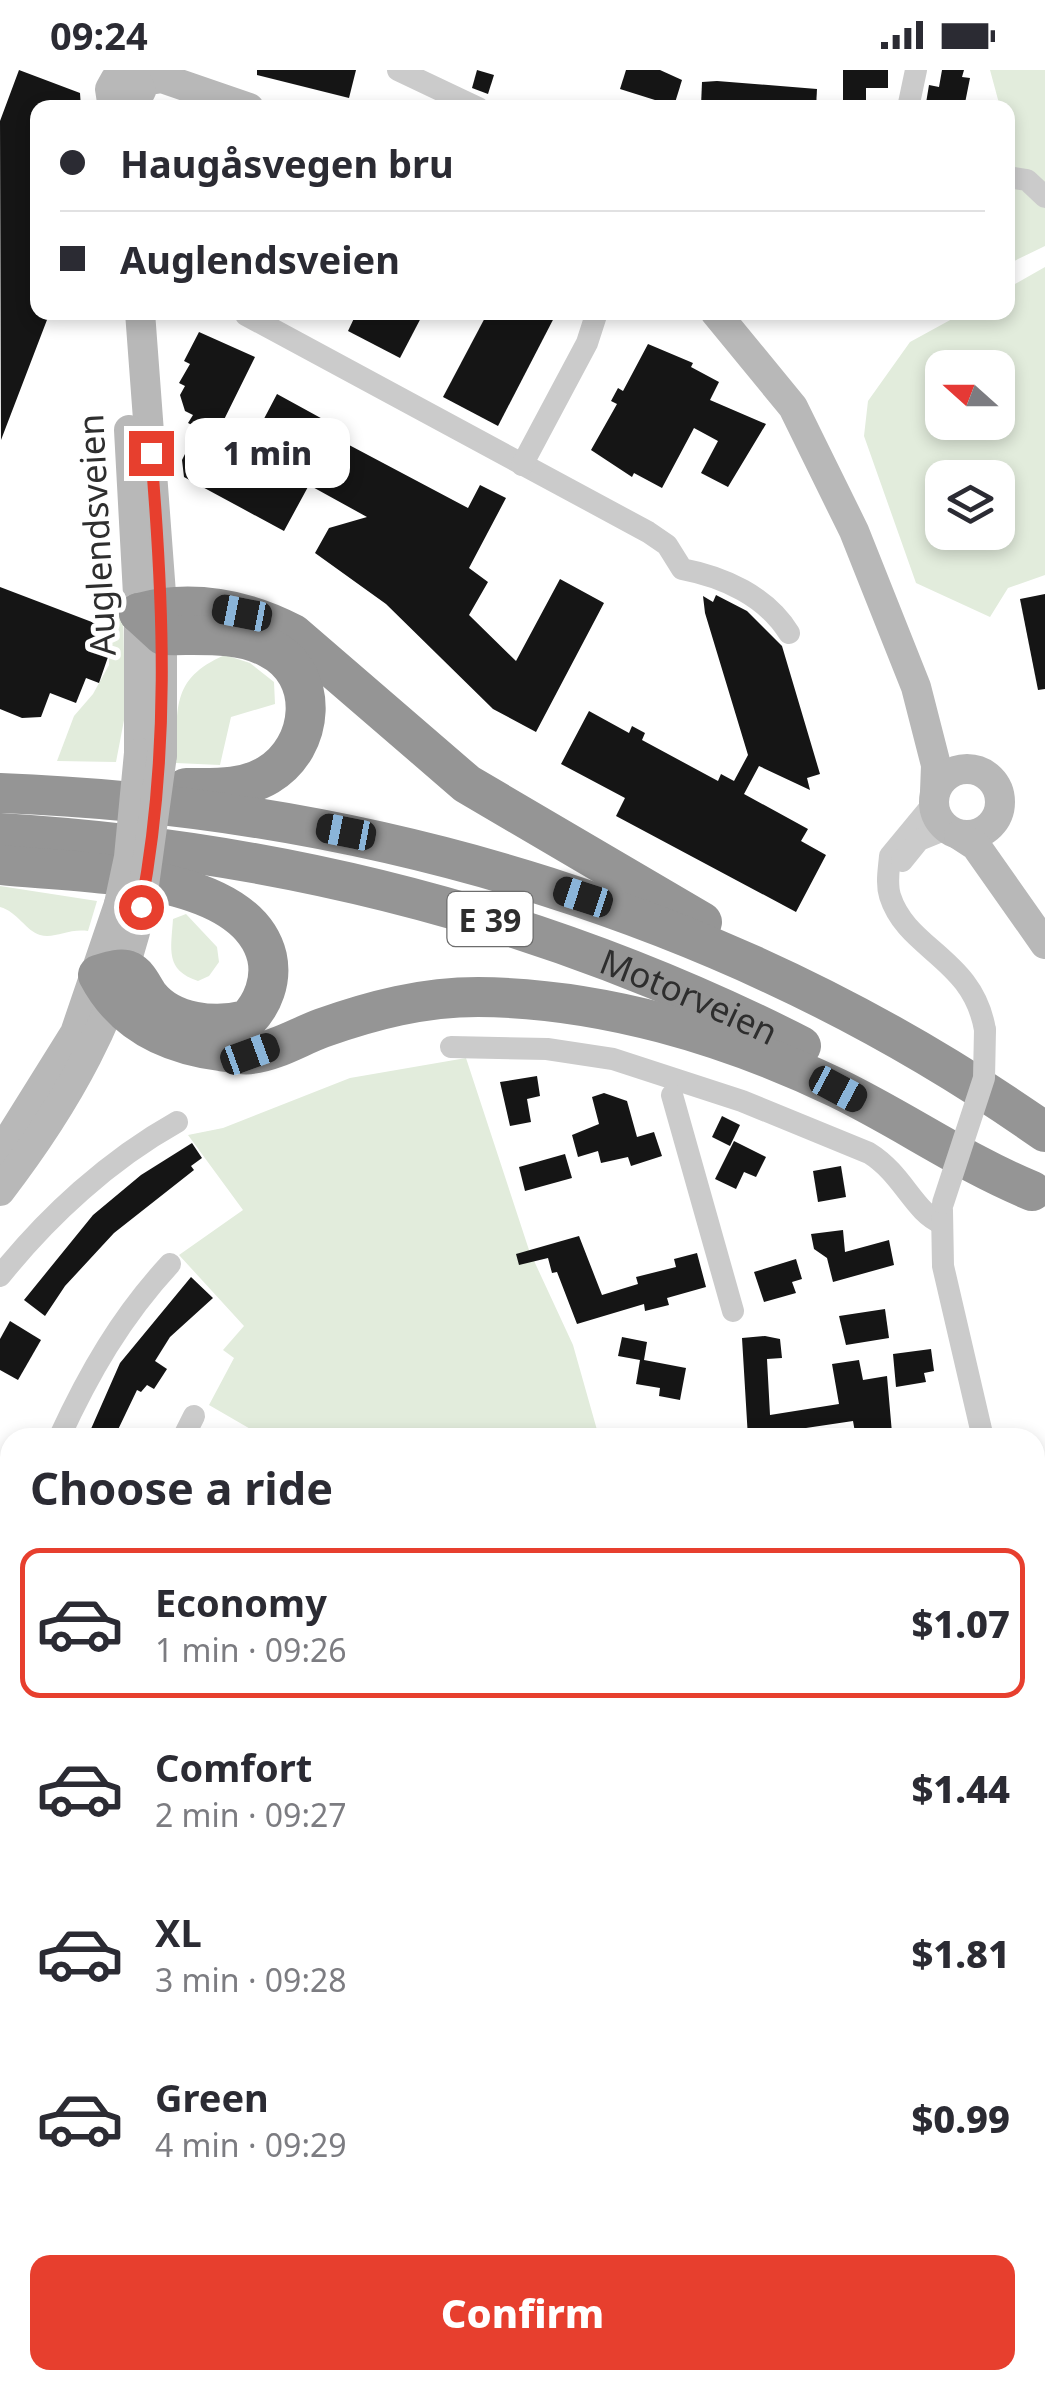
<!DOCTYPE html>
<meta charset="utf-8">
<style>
:root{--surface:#fff;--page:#f2f2f3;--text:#2b2b33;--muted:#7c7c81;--line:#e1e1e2;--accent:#e73f2e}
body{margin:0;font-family:"Noto Sans",sans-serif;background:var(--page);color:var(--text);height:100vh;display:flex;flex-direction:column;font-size:38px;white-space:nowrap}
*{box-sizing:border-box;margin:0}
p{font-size:32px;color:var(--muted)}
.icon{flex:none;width:55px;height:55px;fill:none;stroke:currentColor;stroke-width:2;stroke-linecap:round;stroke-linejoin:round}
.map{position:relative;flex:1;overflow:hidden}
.drawer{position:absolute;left:0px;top:1358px;width:1045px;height:962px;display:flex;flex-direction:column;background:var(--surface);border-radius:30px 30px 0 0;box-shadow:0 5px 15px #0003}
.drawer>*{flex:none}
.banner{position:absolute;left:30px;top:30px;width:985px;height:220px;border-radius:20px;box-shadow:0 5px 15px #0003;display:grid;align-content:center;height:220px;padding:0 30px;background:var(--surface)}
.needle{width:65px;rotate:291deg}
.fabs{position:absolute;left:925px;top:280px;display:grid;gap:20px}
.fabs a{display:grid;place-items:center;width:90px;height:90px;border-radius:20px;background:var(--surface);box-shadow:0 5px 15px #0003;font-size:50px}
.end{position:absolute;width:45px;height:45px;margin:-22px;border:12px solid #e73f2e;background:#fff;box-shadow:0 0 0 5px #fff}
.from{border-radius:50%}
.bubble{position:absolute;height:70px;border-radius:20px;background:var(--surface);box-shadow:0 5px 15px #0003;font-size:32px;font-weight:800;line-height:70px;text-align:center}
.car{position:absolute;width:30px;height:60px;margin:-30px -15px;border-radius:12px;box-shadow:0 0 8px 2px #0007;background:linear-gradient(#222 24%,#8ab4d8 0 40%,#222 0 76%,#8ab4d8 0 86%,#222 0)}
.banner b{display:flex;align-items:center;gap:35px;height:95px;font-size:38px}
.banner b+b{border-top:2px solid var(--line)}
.banner i{width:25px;height:25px;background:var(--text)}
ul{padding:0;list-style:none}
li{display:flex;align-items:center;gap:30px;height:150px;margin:0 20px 15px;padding:0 10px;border:5px solid transparent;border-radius:20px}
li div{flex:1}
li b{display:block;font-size:38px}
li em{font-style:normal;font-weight:800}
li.current{border-color:var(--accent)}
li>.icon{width:90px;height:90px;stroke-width:1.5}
h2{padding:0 30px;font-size:45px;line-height:120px}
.action{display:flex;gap:20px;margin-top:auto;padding:20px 30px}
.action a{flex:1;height:115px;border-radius:20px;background:var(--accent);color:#fff;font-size:40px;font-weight:800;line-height:115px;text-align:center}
.status{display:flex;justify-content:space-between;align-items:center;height:70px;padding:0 50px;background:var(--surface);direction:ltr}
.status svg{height:28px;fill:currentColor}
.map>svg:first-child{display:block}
.green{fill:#e2ecdc;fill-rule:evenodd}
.building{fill:#151515}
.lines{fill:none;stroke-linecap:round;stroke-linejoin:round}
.street{stroke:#cbcbcb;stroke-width:22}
.secondary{stroke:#b8b8b8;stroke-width:30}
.highway{stroke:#959595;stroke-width:40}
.street-bridge{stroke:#cbcbcb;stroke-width:22}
.secondary-bridge{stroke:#b8b8b8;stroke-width:30}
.route{stroke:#e73f2e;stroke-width:12}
.labels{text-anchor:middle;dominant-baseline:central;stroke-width:10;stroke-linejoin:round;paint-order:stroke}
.shield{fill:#fff;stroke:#6d6d6d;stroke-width:2.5}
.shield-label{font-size:32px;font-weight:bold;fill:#2e2e2e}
.street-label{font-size:35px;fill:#2e2e2e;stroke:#fff}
</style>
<div class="status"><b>09:24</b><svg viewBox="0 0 49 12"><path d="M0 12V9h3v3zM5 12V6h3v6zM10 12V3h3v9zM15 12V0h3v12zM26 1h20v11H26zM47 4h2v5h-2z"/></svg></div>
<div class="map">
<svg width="1045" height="2318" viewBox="0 0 1045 2318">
<rect width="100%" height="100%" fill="#fff"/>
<!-- green -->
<g class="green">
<polygon points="990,0 1045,0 1045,176 1008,194 1008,115 1017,118 1008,69 1008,38 1000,37"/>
<path d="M1045,197V505L1008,518L990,547L916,513L864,366L868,331L910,272L963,243L1008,242V218ZM942,298H998V352H942ZM942,408H998V462H942Z"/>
<polygon points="123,530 125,645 116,692 57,691 74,646 93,624 109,595 110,545"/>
<path d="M225,585L250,593L274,612L275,634L231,647L220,695L176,693C178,640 169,609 225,585Z"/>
<path d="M0,816L97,831L88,861C69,858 55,869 40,865C26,861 18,842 0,837Z"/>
<path d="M186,844L217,877L219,892L209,906L198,911C165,900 171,880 173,849Z"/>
<polygon points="466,988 529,1180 573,1275 599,1367 264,1367 209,1335 234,1288 223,1280 244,1256 179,1185 243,1140 188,1065 223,1058 350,1008"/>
<polygon points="1041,1637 1045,1655 1045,2318 508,2318 512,2310 1035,2310 1035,1639"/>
<polygon points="10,2296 10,2310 173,2310 174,2318 0,2318 0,2299"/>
</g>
<!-- building -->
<g class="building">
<polygon points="19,0 80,23 81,38 38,38 38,242 50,242 1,370 0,51"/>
<polygon points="257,0 356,0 349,28 257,5"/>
<polygon points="477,0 494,5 488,24 472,18"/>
<polygon points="626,0 660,0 682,10 674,36 620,19"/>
<polygon points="843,0 888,0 888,18 866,18 866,38 843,38"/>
<polygon points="942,0 964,0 962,7 970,8 965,33 945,30 943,37 926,33 929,15 939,17"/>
<polygon points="717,11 817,19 816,38 701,36 702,12"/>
<polygon points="357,242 424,242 400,288 348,261"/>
<polygon points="488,242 557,242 498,356 443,327"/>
<polygon points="199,262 255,287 208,382 238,398 277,324 339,358 334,367 468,438 480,415 506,428 469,498 488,512 469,545 516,591 560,509 604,533 536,662 493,639 386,534 315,483 329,458 367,447 309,415 284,461 184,407 182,390 198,358 188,353 193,345 185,341 180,325 185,316 179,313 190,294 184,291"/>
<polygon points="648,274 693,293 691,297 719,312 710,330 766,354 728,417 701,403 718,371 694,358 662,418 634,403 632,407 591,380 617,334 611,331 618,318 623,321"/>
<polygon points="0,517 105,557 97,579 108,587 99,613 86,608 76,633 50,623 41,647 22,648 0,639"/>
<polygon points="1045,524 1045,619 1038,620 1020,529"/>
<polygon points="716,525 747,541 782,576 820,704 807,708 810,720 759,696 744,724 808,759 801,771 826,785 796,842 616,746 625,728 561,694 589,641 629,663 632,656 645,663 642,670 718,711 721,704 734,711 748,685 705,543 703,526 713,532"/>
<polygon points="537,1006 540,1026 527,1029 531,1052 510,1056 500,1012"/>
<polygon points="604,1023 627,1031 637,1067 654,1062 662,1086 631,1096 628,1087 601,1093 598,1081 578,1087 572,1065 599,1054 592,1027"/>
<polygon points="722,1046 740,1055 730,1076 712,1067"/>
<polygon points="734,1071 766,1087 756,1107 744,1102 736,1119 715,1109"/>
<polygon points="192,1073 202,1088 191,1096 194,1100 114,1163 65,1216 45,1246 24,1230 93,1145 141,1105"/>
<polygon points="565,1084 572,1108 525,1121 519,1097"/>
<polygon points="841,1096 846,1127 818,1132 813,1101"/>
<polygon points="843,1160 845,1182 889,1170 894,1195 833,1212 827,1188 814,1179 811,1164"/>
<polygon points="579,1166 602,1225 638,1214 636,1207 676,1197 674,1189 697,1183 706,1217 667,1228 669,1235 645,1241 644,1234 577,1254 557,1202 552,1203 548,1188 519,1195 516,1184"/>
<polygon points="796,1189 802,1209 792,1212 796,1223 764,1232 754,1202"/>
<polygon points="191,1207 213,1228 170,1267 155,1291 167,1299 154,1319 147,1315 141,1322 137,1320 114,1368 87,1368 120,1293"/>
<polygon points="885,1239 889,1268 846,1275 839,1246"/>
<polygon points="10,1251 41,1270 18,1310 0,1300 0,1269"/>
<polygon points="765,1266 780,1269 782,1288 767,1289 770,1345 839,1334 832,1294 859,1290 863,1310 887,1306 892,1363 884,1368 856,1368 853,1351 806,1358 808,1368 748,1368 742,1268"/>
<polygon points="622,1267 647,1272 644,1290 686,1298 680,1330 659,1326 660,1318 636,1314 640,1290 618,1286"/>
<polygon points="931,1279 934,1301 924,1303 926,1312 896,1317 893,1284"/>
</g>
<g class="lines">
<!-- street -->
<g class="street">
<polyline points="398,0 478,38"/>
<polyline points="908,38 916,0"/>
<polyline points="1008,107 1027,110 1045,127"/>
<path d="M246,245L648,462L667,475L682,499C724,507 766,526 789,563"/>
<polyline points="522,395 587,273 597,242"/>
<path d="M933,734L890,786C889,799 886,813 890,826C907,880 973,888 985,960"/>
<polyline points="902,791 919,770 946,759"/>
<path d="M451,977L547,979L613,989L742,1031L869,1083C903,1104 914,1142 941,1153"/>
<polyline points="672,1025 733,1241"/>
<polyline points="942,1141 943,1196 983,1368"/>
<path d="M0,1206C48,1146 109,1090 177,1052"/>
<path d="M59,1368C89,1303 121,1247 170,1194"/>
<polyline points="183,1368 194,1346"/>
<polyline points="1035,1578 1045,1622"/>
<polyline points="0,1740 10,1749"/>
<polyline points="0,1835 10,1827"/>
<polyline points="0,2024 10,2020"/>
<polyline points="0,2181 10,2176"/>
</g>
<!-- secondary -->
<g class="secondary">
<polyline points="137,12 162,8 249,38"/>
<polyline points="119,38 112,32 110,19 115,10 125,7 137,12 141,21 131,38"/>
<polyline points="140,242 162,537 162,685"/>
<polyline points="715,242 793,337 854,461 916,617 936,695 935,722"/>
<polyline points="129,360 139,543 139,683"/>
<circle cx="967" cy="732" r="33"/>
<polyline points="959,765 976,776 1045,874"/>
<polyline points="0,1083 75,963 119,834"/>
<path d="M0,1121C66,1035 118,944 141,837"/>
</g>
<!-- highway -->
<g class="highway">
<path d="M139,543C191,529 246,539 293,564L467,714L702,852"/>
<path d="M139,543L163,565C197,566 237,561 269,578C321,604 315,677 268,705C243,720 214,718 186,718"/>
<path d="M0,723C372,737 739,846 1045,1062"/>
<path id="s1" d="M0,763C281,780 549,848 801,976"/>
<path d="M0,795C73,803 246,800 267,887C272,910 263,934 247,950C215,958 171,954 149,926C143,918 139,906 129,901C120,897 108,902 98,905C123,953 167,974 220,981C230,982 242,986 251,984C274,982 300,966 322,958C373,940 423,927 478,927C601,928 726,965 837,1018C905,1051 960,1091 1032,1121"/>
</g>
<!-- street-bridge -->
<polyline class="street-bridge" points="943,1133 984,1008 985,960"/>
<!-- secondary-bridge -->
<g class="secondary-bridge">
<polyline points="119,834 129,787 139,683"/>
<polyline points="141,837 162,685"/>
</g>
</g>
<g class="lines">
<!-- route -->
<path class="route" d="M141,837C170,685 164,536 151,383"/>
</g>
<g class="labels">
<!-- shield labels -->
<rect class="shield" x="447.5" y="822" width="85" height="54" rx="8"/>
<g class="shield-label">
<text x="490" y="849">E 39</text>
</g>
<!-- street labels -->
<g class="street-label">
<text transform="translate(96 465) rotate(-93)">Auglendsveien</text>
<text stroke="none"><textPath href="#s1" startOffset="712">Motorveien</textPath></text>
</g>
</g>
</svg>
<div class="fabs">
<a><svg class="needle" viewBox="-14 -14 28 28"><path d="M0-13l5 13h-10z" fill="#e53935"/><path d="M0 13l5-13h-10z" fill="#7c7c81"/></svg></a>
<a><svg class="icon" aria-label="layers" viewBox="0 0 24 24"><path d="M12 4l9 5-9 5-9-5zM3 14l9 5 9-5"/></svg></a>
</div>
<i class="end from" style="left:141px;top:837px"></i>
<i class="end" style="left:151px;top:383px"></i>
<div class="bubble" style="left:185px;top:348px;width:165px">1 min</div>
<i class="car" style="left:242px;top:543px;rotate:281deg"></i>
<i class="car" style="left:346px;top:762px;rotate:281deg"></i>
<i class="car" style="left:583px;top:827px;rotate:288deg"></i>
<i class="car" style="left:250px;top:984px;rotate:70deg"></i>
<i class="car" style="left:838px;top:1019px;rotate:118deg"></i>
<div class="banner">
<b><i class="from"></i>Haugåsvegen bru</b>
<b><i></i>Auglendsveien</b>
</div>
<section class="drawer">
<h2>Choose a ride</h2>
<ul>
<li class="current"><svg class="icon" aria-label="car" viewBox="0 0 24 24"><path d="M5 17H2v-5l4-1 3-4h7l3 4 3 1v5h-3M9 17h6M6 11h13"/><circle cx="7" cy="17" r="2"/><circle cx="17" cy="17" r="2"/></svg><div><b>Economy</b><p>1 min · 09:26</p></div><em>$1.07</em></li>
<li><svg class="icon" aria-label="car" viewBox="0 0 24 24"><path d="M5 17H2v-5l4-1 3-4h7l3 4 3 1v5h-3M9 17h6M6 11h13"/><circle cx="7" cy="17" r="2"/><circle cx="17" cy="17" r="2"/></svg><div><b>Comfort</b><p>2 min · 09:27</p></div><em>$1.44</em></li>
<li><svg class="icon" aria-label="car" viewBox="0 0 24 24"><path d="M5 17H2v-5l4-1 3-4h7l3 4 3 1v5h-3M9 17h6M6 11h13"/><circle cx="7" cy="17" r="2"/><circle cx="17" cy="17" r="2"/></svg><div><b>XL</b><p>3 min · 09:28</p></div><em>$1.81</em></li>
<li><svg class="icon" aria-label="car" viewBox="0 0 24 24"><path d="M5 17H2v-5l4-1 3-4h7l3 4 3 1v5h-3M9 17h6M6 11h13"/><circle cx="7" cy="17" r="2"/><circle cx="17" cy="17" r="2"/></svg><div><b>Green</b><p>4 min · 09:29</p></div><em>$0.99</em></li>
</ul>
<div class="action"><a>Confirm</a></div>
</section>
</div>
